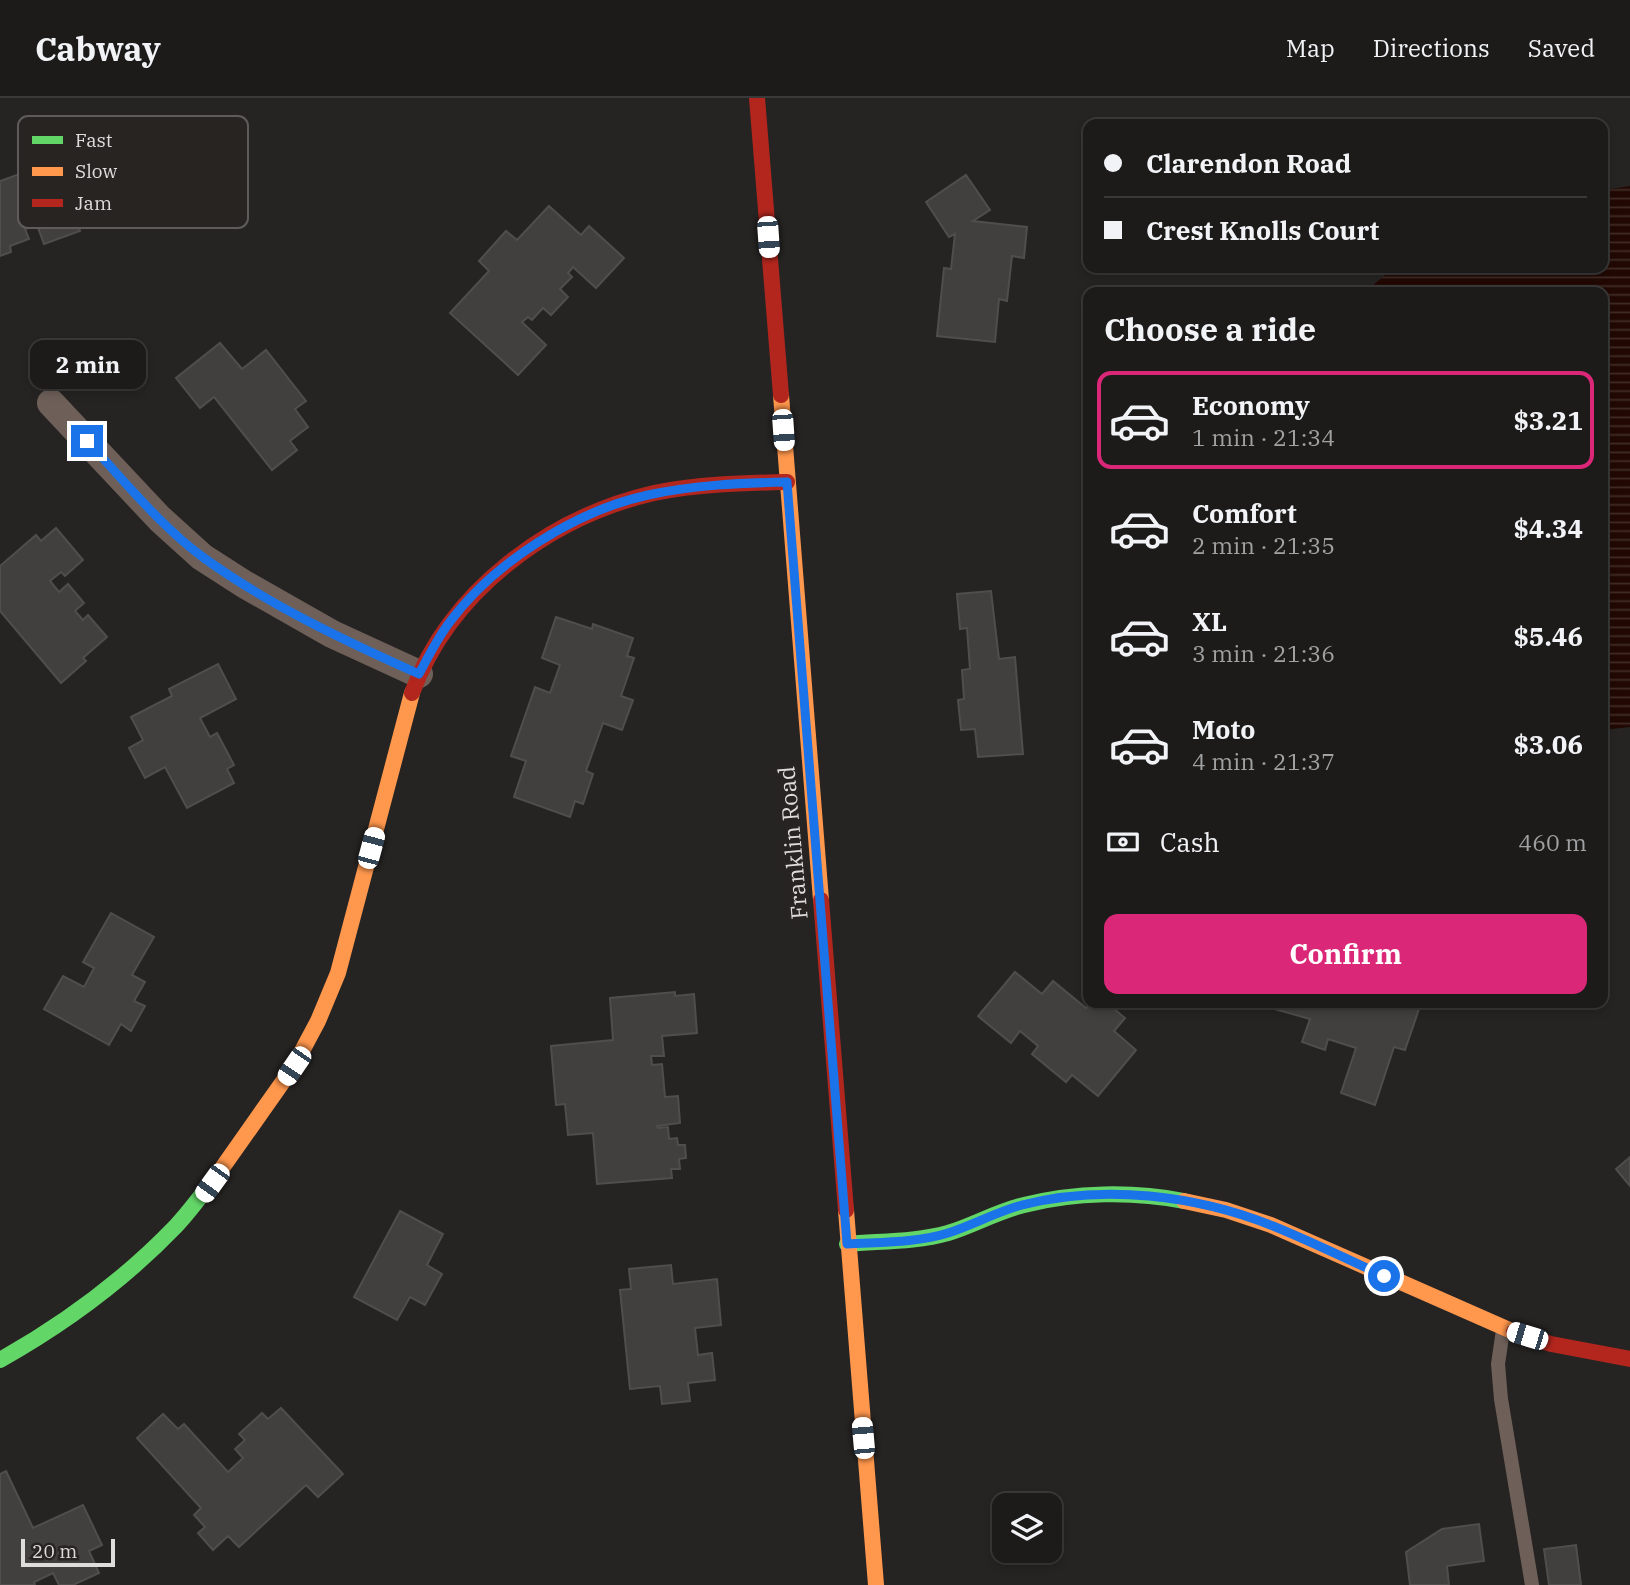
<!DOCTYPE html>
<meta charset="utf-8">
<style>
:root{--surface:#1c1b1a;--page:#292827;--text:#f1f3f6;--muted:#a0a1a2;--line:#3a3939;--accent:#db2777}
body{margin:0;font-family:"IBM Plex Serif",serif;background:var(--page);color:var(--text);height:100vh;display:flex;flex-direction:column;font-size:26px;white-space:nowrap}
*{box-sizing:border-box;margin:0}
p{font-size:23px;color:var(--muted)}
.icon{flex:none;width:38px;height:38px;fill:none;stroke:currentColor;stroke-width:2;stroke-linecap:round;stroke-linejoin:round}
.map{position:relative;flex:1;overflow:hidden}
.details{position:absolute;left:1083px;top:189px;width:525px;height:721px;display:flex;flex-direction:column;background:var(--surface);border-radius:14px;box-shadow:0 4px 10px #0003,0 0 0 2px var(--line)}
.details>*{flex:none}
.hud{position:absolute;left:1083px;top:21px;width:525px;height:154px;border-radius:14px;box-shadow:0 4px 10px #0003,0 0 0 2px var(--line);display:grid;align-content:center;height:154px;padding:0 21px;background:var(--surface)}
.controls{position:absolute;left:992px;top:1395px;display:grid;gap:14px}
.controls a{display:grid;place-items:center;width:70px;height:70px;border-radius:14px;background:var(--surface);box-shadow:0 4px 10px #0003,0 0 0 2px var(--line);font-size:35px}
.scale{position:absolute;left:21px;bottom:18px;width:94px;box-sizing:border-box;padding-left:7px;border:4px solid #dfdddc;border-top:0;font-size:19px;line-height:24px;white-space:nowrap;color:#dfdddc;-webkit-text-stroke:5px #272422;paint-order:stroke}
.end{position:absolute;width:32px;height:32px;margin:-16px;border:9px solid #1a73e8;background:#fff;box-shadow:0 0 0 4px #fff}
.from{border-radius:50%}
.bubble{position:absolute;height:49px;border-radius:14px;background:var(--surface);box-shadow:0 4px 10px #0003,0 0 0 2px var(--line);font-size:23px;font-weight:700;line-height:49px;text-align:center}
.car{position:absolute;width:21px;height:42px;margin:-21px -10px;border-radius:9px;box-shadow:0 0 5px 2px #0007;background:linear-gradient(#fff 24%,#345 0 40%,#fff 0 76%,#345 0 86%,#fff 0)}
.hud b{display:flex;align-items:center;gap:24px;height:66px;font-size:26px}
.hud b+b{border-top:2px solid var(--line)}
.hud i{width:18px;height:18px;background:var(--text)}
ul{padding:0;list-style:none}
li{display:flex;align-items:center;gap:21px;height:98px;margin:0 14px 10px;padding:0 7px;border:4px solid transparent;border-radius:14px}
li div{flex:1}
li b{display:block;font-size:26px}
li em{font-style:normal;font-weight:700}
li.active{border-color:var(--accent)}
li>.icon{width:63px;height:63px;stroke-width:1.5}
h2{padding:0 21px;font-size:32px;line-height:84px}
.pay{display:flex;align-items:center;gap:18px;height:77px;padding:0 21px;font-size:26px}
.pay p{margin-inline-start:auto}
.primary-button{display:flex;gap:14px;margin-top:auto;padding:14px 21px}
.primary-button a{flex:1;height:80px;border-radius:14px;background:var(--accent);color:#fff;font-size:28px;font-weight:700;line-height:80px;text-align:center}
header{display:flex;align-items:center;gap:42px;box-sizing:border-box;height:98px;padding:0 35px;background:var(--surface);border-bottom:2px solid var(--line)}
header strong{font-size:33px}
nav{display:flex;gap:38px;margin-inline-start:auto;font-size:24px}
.map>svg:first-child{display:block}
.water{fill:url(#water-rules)}
.building{fill:#41403e;stroke:#504e4d;stroke-width:2}
.lines{fill:none;stroke-linecap:round;stroke-linejoin:round}
.lane{stroke:#6e6059;stroke-width:14}
.street{stroke:#6e6059;stroke-width:28}
.fast{stroke:#63d668;stroke-width:16}
.slow{stroke:#ff974d;stroke-width:16}
.jam{stroke:#b3261e;stroke-width:16}
.route{stroke:#1a73e8;stroke-width:9}
.labels{text-anchor:middle;dominant-baseline:central;stroke-width:7;stroke-linejoin:round;paint-order:stroke}
.street-label{font-size:23px;fill:#dfdddc;stroke:#272422}
.key{fill:#272422;stroke:#5e5c5a;stroke-width:2}
.key-label{font-size:19px;fill:#dfdddc}
</style>
<header>
<strong>Cabway</strong>
<nav><a>Map</a><a>Directions</a><a>Saved</a></nav>
</header>
<div class="map">
<svg width="1630" height="1487" viewBox="0 0 1630 1487">
<defs>
<pattern id="water-rules" width="6" height="5" patternUnits="userSpaceOnUse" patternTransform="scale(1.75)"><rect width="6" height="5" fill="#210803"/><path d="M0 2.5h6" fill="none" stroke="#412c27"/></pattern>
</defs>
<rect width="100%" height="100%" fill="#262423"/>
<!-- water -->
<polygon class="water" points="1630,88 1630,629 1603,632 1603,194 1365,194 1393,170 1603,170 1603,92"/>
<!-- building -->
<g class="building">
<polygon points="28,73 32,83 59,74 80,133 44,146 37,127 25,131 29,141 10,148 11,154 0,158 0,83"/>
<polygon points="966,77 990,112 973,123 1027,129 1024,160 1012,158 1007,203 999,201 995,244 937,238 944,170 951,171 955,136 949,139 926,104"/>
<polygon points="549,108 581,137 589,128 624,160 596,190 573,169 568,175 572,179 560,191 568,199 551,217 543,210 532,222 528,219 522,224 546,247 518,277 450,215 489,173 479,163 506,133 517,142"/>
<polygon points="220,245 242,271 266,252 306,303 295,311 308,329 290,343 297,352 272,372 214,299 200,310 176,280"/>
<polygon points="56,430 83,462 65,478 61,474 50,483 59,494 68,486 84,505 75,513 83,522 88,517 107,539 83,560 86,563 61,585 0,513 0,468 36,437 41,443"/>
<polygon points="991,493 999,561 1015,559 1023,656 978,659 975,631 961,632 958,602 964,601 962,572 970,571 967,530 960,531 957,496"/>
<polygon points="556,519 592,531 593,526 633,540 627,558 634,560 621,598 633,602 622,632 603,625 586,673 593,676 583,706 575,703 570,719 514,699 526,663 511,658 535,589 550,595 560,567 542,560"/>
<polygon points="218,566 236,601 200,620 210,639 217,635 234,667 227,671 234,685 187,710 165,669 145,680 129,650 143,642 131,619 172,598 169,591"/>
<polygon points="111,815 154,839 132,877 145,884 134,903 145,908 131,933 121,926 109,947 44,911 63,878 84,889 94,870 83,864"/>
<polygon points="1015,874 1042,896 1053,883 1086,910 1090,905 1107,905 1125,920 1114,933 1136,952 1098,998 1072,977 1066,984 1032,956 1038,948 1020,933 1011,945 978,918"/>
<polygon points="675,894 675,898 694,896 697,935 662,938 664,958 651,958 652,967 662,966 665,999 678,998 680,1025 657,1028 658,1030 668,1029 669,1041 677,1040 678,1047 685,1047 686,1060 679,1061 680,1071 671,1071 672,1080 597,1086 593,1035 568,1037 565,1006 556,1007 551,948 613,942 610,900"/>
<polygon points="1253,905 1421,905 1405,952 1394,949 1375,1007 1341,995 1356,950 1328,941 1325,952 1302,944 1310,921"/>
<polygon points="1630,1059 1630,1088 1616,1071"/>
<polygon points="400,1113 443,1136 427,1167 442,1176 425,1207 410,1199 397,1222 354,1199"/>
<polygon points="671,1167 673,1186 717,1181 721,1227 695,1230 698,1257 712,1255 715,1282 688,1285 690,1303 662,1306 660,1288 630,1291 620,1192 631,1191 629,1171"/>
<polygon points="281,1310 343,1376 318,1399 306,1387 239,1449 228,1438 213,1452 198,1435 205,1429 194,1417 201,1410 137,1340 163,1316 178,1331 184,1326 228,1374 243,1360 235,1351 245,1342 239,1336 262,1315 268,1321"/>
<polygon points="6,1373 33,1430 83,1407 102,1447 89,1453 99,1475 73,1487 59,1487 53,1475 34,1484 35,1487 0,1487 0,1376"/>
<polygon points="1479,1426 1484,1463 1447,1468 1449,1487 1410,1487 1406,1454 1442,1431"/>
<polygon points="1576,1447 1581,1487 1549,1487 1544,1451"/>
</g>
<g class="lines">
<!-- lane -->
<polyline class="lane" points="1503,1232 1498,1266 1501,1301 1532,1487"/>
<!-- street -->
<polyline class="street" points="51,305 160,421 202,459 244,486 332,536 419,576"/>
<!-- fast -->
<g class="fast">
<path d="M847,1146C880,1143 916,1144 948,1135C974,1127 998,1113 1024,1107C1075,1094 1133,1093 1184,1103"/>
<path d="M0,1262C64,1226 126,1180 176,1128C192,1111 206,1091 220,1073"/>
</g>
<!-- slow -->
<g class="slow">
<polyline points="781,297 821,802"/>
<polyline points="220,1073 294,968 318,923 338,875 412,595"/>
<polyline points="1184,1103 1226,1112 1271,1127 1514,1234"/>
<polyline points="846,1112 876,1487"/>
</g>
<!-- jam -->
<g class="jam">
<polyline points="757,0 781,297"/>
<path d="M412,595C450,493 549,419 654,395C697,386 743,385 787,384"/>
<polyline points="821,802 846,1112"/>
<polyline points="1514,1234 1551,1246 1630,1261"/>
</g>
</g>
<g class="lines">
<!-- route -->
<path class="route" d="M87,343C124,382 160,428 204,460C269,507 345,543 419,576C428,559 437,541 449,525C493,465 575,413 648,397C694,387 740,385 787,384L847,1146C880,1144 916,1145 948,1135C973,1127 996,1114 1022,1107C1103,1086 1196,1097 1273,1128C1310,1143 1347,1161 1384,1178"/>
</g>
<g class="labels">
<!-- street labels -->
<g class="street-label">
<text transform="translate(792 745) rotate(-95)">Franklin Road</text>
</g>
</g>
<!-- legend -->
<rect x="18" y="18" width="230" height="112" rx="10" class="key"/>
<rect x="32" y="38" width="31" height="8" fill="#63d668"/>
<rect x="32" y="69" width="31" height="9" fill="#ff974d"/>
<rect x="32" y="101" width="31" height="8" fill="#b3261e"/>
<g class="key-label">
<text x="75" y="49">Fast</text>
<text x="75" y="80">Slow</text>
<text x="75" y="112">Jam</text>
</g>
</svg>
<div class="controls">
<a><svg class="icon" aria-label="layers" viewBox="0 0 24 24"><path d="M12 4l9 5-9 5-9-5zM3 14l9 5 9-5"/></svg></a>
</div>
<div class="scale">20 m</div>
<i class="end from" style="left:1384px;top:1178px"></i>
<i class="end" style="left:87px;top:343px"></i>
<div class="bubble" style="left:30px;top:242px;width:116px">2 min</div>
<i class="car" style="left:768px;top:139px;rotate:176deg"></i>
<i class="car" style="left:783px;top:332px;rotate:176deg"></i>
<i class="car" style="left:371px;top:750px;rotate:15deg"></i>
<i class="car" style="left:294px;top:968px;rotate:214deg"></i>
<i class="car" style="left:212px;top:1085px;rotate:216deg"></i>
<i class="car" style="left:1527px;top:1238px;rotate:287deg"></i>
<i class="car" style="left:863px;top:1340px;rotate:355deg"></i>
<div class="hud">
<b><i class="from"></i>Clarendon Road</b>
<b><i></i>Crest Knolls Court</b>
</div>
<section class="details">
<h2>Choose a ride</h2>
<ul>
<li class="active"><svg class="icon" aria-label="car" viewBox="0 0 24 24"><path d="M5 17H2v-5l4-1 3-4h7l3 4 3 1v5h-3M9 17h6M6 11h13"/><circle cx="7" cy="17" r="2"/><circle cx="17" cy="17" r="2"/></svg><div><b>Economy</b><p>1 min · 21:34</p></div><em>$3.21</em></li>
<li><svg class="icon" aria-label="car" viewBox="0 0 24 24"><path d="M5 17H2v-5l4-1 3-4h7l3 4 3 1v5h-3M9 17h6M6 11h13"/><circle cx="7" cy="17" r="2"/><circle cx="17" cy="17" r="2"/></svg><div><b>Comfort</b><p>2 min · 21:35</p></div><em>$4.34</em></li>
<li><svg class="icon" aria-label="car" viewBox="0 0 24 24"><path d="M5 17H2v-5l4-1 3-4h7l3 4 3 1v5h-3M9 17h6M6 11h13"/><circle cx="7" cy="17" r="2"/><circle cx="17" cy="17" r="2"/></svg><div><b>XL</b><p>3 min · 21:36</p></div><em>$5.46</em></li>
<li><svg class="icon" aria-label="car" viewBox="0 0 24 24"><path d="M5 17H2v-5l4-1 3-4h7l3 4 3 1v5h-3M9 17h6M6 11h13"/><circle cx="7" cy="17" r="2"/><circle cx="17" cy="17" r="2"/></svg><div><b>Moto</b><p>4 min · 21:37</p></div><em>$3.06</em></li>
</ul>
<div class="pay"><svg class="icon" aria-label="cash" viewBox="0 0 24 24"><path d="M3 7h18v10H3z"/><circle cx="12" cy="12" r="2"/></svg>Cash<p>460 m</p></div>
<div class="primary-button"><a>Confirm</a></div>
</section>
</div>
